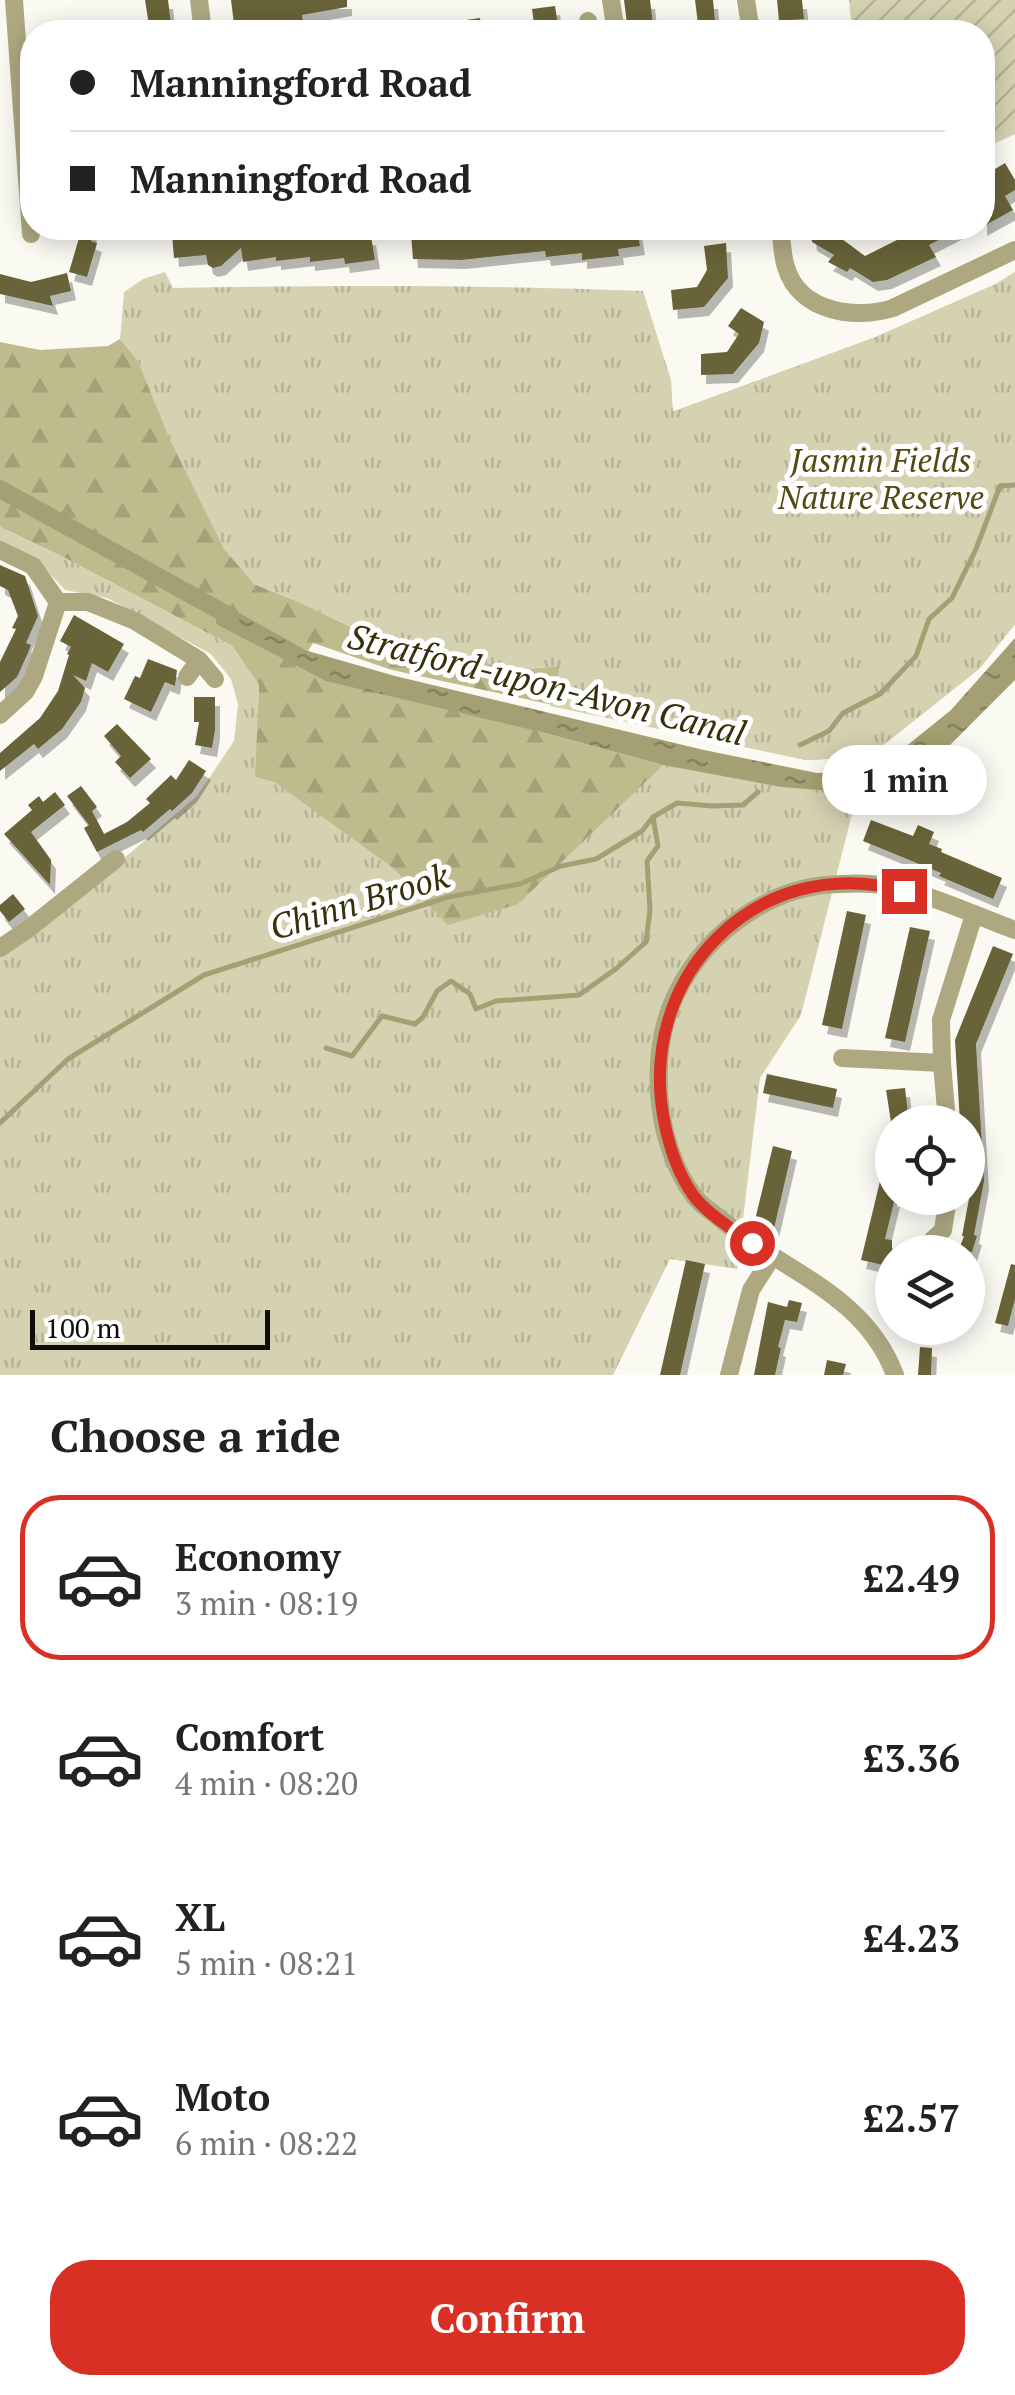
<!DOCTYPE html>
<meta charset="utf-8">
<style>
:root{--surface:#fff;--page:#f2f2f2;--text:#222;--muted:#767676;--line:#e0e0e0;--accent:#d93025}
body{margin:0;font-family:"PT Serif",serif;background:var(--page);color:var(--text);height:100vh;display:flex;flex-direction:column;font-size:38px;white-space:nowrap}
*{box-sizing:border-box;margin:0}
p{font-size:32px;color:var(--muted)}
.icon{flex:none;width:55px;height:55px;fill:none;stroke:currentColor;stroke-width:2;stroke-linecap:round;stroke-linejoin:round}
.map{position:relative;height:1375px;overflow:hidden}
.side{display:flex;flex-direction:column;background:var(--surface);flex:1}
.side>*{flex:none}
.top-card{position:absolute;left:20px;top:20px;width:975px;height:220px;border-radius:40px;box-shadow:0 5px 25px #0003;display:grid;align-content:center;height:220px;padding:0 50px;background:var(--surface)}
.controls{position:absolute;left:875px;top:1105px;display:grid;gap:20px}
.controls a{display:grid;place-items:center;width:110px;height:110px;border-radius:50%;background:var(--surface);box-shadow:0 5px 25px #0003;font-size:50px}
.scale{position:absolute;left:30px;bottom:25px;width:240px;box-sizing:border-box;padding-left:10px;border:5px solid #0e0e0b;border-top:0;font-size:28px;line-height:35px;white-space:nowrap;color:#0e0e0b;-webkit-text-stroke:8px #fff;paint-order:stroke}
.end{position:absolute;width:45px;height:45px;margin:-22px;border:12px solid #d93025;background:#fff;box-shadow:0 0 0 5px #fff}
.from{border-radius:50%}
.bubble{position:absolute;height:70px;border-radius:35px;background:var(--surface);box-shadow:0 5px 25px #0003;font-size:32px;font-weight:800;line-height:70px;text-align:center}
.top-card b{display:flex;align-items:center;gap:35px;height:95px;font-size:38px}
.top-card b+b{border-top:2px solid var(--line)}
.top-card i{width:25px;height:25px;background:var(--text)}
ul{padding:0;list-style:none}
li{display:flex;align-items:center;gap:30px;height:165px;margin:0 20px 15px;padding:0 30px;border:5px solid transparent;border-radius:40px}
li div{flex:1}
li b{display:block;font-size:38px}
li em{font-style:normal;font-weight:800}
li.selected{border-color:var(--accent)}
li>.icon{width:90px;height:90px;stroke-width:1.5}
h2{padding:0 50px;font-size:45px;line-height:120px}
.cta{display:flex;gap:20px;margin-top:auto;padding:20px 50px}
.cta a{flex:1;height:115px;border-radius:40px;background:var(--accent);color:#fff;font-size:40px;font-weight:800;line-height:115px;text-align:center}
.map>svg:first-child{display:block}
.forest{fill:url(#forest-firs)}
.park{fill:url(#park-tufts)}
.garden{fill:url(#garden-furrows)}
.water{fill:url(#water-ripples)}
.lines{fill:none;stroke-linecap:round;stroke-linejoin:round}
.stream{stroke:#a5a073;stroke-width:5}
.canal{stroke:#a5a073;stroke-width:18}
.building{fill:#686338;filter:url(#shadow)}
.street{stroke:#ada880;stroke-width:18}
.route{stroke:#d93025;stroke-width:12}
.labels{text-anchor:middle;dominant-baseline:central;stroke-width:10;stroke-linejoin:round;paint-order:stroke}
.park-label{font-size:32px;font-style:italic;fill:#514a13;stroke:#fff}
.water-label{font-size:35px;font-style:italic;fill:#35310a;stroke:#fff}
</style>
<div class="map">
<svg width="1015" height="1375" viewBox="0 0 1015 1375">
<defs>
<pattern id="forest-firs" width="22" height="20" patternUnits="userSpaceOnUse" patternTransform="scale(2.5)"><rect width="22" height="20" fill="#c0bb8c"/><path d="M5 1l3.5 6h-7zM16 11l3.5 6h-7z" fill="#a4a077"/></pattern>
<pattern id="park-tufts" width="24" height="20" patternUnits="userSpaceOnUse" patternTransform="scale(2.5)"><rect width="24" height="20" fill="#d5d2b2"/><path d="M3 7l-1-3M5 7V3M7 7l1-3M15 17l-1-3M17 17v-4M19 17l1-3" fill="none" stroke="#b6b398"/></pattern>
<pattern id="garden-furrows" width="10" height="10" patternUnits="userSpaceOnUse" patternTransform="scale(2.5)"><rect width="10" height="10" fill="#d5d2b2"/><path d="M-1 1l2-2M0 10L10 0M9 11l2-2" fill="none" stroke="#b6b398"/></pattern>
<pattern id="water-ripples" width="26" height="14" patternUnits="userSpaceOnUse" patternTransform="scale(2.5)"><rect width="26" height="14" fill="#a5a073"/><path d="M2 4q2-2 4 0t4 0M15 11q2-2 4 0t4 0" fill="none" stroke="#85815d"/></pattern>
<filter id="shadow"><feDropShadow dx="5" dy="9" stdDeviation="0" flood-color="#0004"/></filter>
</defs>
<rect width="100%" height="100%" fill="#faf9f2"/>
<!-- forest -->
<polygon class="forest" points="1015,272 1015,624 979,669 868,757 806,760 392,670 313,643 308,651 212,599 216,624 541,732 663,765 781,787 859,793 677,907 0,1020 276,783 254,777 259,685 232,646 65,558 0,527 0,342 40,350 108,346 120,339 137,359 254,584 299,602 376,639 518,670 561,666 672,412 876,337 996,284"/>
<!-- park -->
<g class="park">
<path d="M165,272L173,288C330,285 487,285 643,291L671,380L673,412L876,337L996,284L1015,272V624L979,669L868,757L806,760L550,706L560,666L518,670L376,639L299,602L254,584L224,549L170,440L137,359L120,339L124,292L143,279Z"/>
<polygon points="0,527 65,558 232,646 259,685 255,777 276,783 393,868 448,925 518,904 663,765 781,787 859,793 854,806 801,1015 760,1078 737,1269 670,1259 613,1375 0,1375 0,954 28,940 197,796 234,741 238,704 231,679 211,654 107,598 65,590 36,559 0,543"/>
</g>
<!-- garden -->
<polygon class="garden" points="849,0 1015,0 1015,134 983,149 982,32 852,32"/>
<!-- water -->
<polygon class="water" points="212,598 308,651 395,676 704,750 817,773 864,770 889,760 951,710 1015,638 1015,680 923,772 859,793 781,787 663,765 541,732 326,681 216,624"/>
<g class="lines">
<!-- stream -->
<g class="stream">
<polyline points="800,745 829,731 843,713 880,694 916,656 929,619 952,598 976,549 1000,486 1015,485"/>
<polyline points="326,1048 352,1056 382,1016 415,1024 423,1017 437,991 451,981 470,994 476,1009 496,1001 579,995 617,968 646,942 650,910 647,861 658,846 653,817"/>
<polyline points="0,1123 68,1059 204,975 448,897 520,884 561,866 596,859 642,831 653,817 677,803 712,806 743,805 758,792"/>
</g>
<!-- canal -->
<polyline class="canal" points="0,489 231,617"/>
</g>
<!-- building -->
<g class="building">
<polygon points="145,0 168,0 172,32 150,32"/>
<polygon points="231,0 347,0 347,7 302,15 303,21 258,29 259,32 235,32"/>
<polygon points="624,0 650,0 654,32 628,32"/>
<polygon points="695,0 713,0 716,32 699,32"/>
<polygon points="777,0 802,0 804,19 779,21"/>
<polygon points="555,6 559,32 535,32 532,9"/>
<polygon points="480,18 482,32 461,32 459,21"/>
<polygon points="1005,163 1015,180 1015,190 1005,196 1013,210 982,227 982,177"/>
<polygon points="82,228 92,228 91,241 97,243 87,277 69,272"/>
<polygon points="534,228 535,237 581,231 582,238 615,234 614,228 637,228 640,246 618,249 619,256 582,260 582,253 546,257 545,251 461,260 413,259 411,234 471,234"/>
<polygon points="810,228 827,228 865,256 921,228 962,228 929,245 936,257 887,280 873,282 850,268 847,272 828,262 834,255 812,242"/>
<polygon points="200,231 201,238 234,233 235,239 268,235 269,239 303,235 304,240 336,236 337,240 371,236 375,260 345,264 344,258 310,262 310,257 276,261 276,257 243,262 241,248 221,266 213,268 208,265 206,255 174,258 172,234"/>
<polygon points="726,243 728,278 704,307 673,310 671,290 697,287 707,270 704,246"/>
<polygon points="67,273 71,291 50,296 53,306 0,294 0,274 31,282"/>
<polygon points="741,308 764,322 759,343 733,374 701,375 701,354 727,352 739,334 728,326"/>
<polygon points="0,565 25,576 38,616 26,643 31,645 28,653 17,677 0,692 0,662 16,629 12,628 18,616 8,590 0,586"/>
<polygon points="74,615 124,644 108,672 92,663 86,681 73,675 85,688 81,702 62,729 38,749 34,744 0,771 0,753 40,718 58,691 69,655 67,654 71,647 60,641"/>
<polygon points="148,659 177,670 175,686 165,682 151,712 124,699 135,676 140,678"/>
<polygon points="194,697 215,697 215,730 212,748 195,745 199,722 194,722"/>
<polygon points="117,724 151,759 130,778 115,762 121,756 104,736"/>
<polygon points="189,760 206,771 192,793 172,811 170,809 143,832 141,830 97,852 84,828 89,825 67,796 81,786 97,807 92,811 104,834 127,822 150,803 146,799 171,775 176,780"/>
<polygon points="55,792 65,805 31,832 51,860 50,885 4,834 32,810 28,805 39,796 43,802"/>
<polygon points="871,820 913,836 918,825 934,832 929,844 942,849 941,852 1002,878 993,899 939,876 941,873 863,841"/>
<polygon points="13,894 25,909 9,922 0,911 0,905"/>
<polygon points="847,911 866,915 842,1029 822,1025"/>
<polygon points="910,927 930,931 905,1042 885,1038"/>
<polygon points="993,946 1013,954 976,1044 984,1181 974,1235 977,1236 972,1252 958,1252 964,1236 962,1236 974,1172 968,1172 968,1122 960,1122 955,1040"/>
<polygon points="767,1074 837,1089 833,1108 763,1093"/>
<polygon points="905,1088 909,1122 891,1122 886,1090"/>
<polygon points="773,1146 792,1151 773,1233 753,1228"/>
<polygon points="881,1177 892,1179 892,1198 895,1198 885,1239 892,1240 892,1267 861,1260"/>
<polygon points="686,1260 705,1264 680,1375 660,1375"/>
<polygon points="1011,1264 1015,1265 1015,1299 1008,1326 995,1323"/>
<polygon points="789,1300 802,1303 797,1322 785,1320 778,1347 781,1348 775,1375 754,1375 768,1302 787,1307"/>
<polygon points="920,1347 932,1348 931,1375 918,1375"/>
<polygon points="827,1360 846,1364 843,1375 824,1375"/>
</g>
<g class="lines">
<!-- street -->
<g class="street">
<polyline points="14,0 31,234"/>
<polyline points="199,0 203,32"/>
<polyline points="611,0 616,32"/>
<polyline points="746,0 751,32"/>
<polyline points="588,21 591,32"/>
<polyline points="424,32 438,31"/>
<path d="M780,228C782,240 782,255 786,267C799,312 855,320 893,308L1015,250"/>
<polyline points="0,550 33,566 58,602"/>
<polyline points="58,602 88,602 135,621 199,660 215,679"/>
<polyline points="187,677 199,660"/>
<polyline points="0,715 25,692 34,676 58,602"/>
<polyline points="0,948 27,930 116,859"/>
<polyline points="842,1058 942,1063"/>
<polyline points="947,1122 942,1063 941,1020 974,915"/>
<polyline points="920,1252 943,1230 948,1198"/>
<polyline points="729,1375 751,1290 772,1257"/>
<path d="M895,1375C865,1294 784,1272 723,1221C714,1213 701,1206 694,1196C684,1183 675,1164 670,1149C655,1105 654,1049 671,1006C697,939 767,885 840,884C855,883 871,883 886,886C930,893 973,915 1015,930"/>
</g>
</g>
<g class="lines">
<!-- route -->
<path class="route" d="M752,1243C735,1231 706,1213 693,1195C679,1175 670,1149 665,1125C633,978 757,850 904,891"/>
</g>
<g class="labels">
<!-- park labels -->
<g class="park-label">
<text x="881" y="460">Jasmin Fields<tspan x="881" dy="37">Nature Reserve</tspan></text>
</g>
<!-- water labels -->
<g class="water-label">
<text transform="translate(547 684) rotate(14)">Stratford-upon-Avon Canal</text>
<text transform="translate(359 901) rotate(-17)">Chinn Brook</text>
</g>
</g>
</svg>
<div class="controls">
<a><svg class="icon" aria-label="locate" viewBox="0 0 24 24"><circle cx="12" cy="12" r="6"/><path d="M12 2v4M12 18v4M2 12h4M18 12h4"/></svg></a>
<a><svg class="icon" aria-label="layers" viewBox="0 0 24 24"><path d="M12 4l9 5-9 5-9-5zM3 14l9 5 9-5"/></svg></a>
</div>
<div class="scale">100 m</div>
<i class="end from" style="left:752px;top:1243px"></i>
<i class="end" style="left:904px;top:891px"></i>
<div class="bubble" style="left:822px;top:745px;width:165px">1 min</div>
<div class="top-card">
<b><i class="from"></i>Manningford Road</b>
<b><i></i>Manningford Road</b>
</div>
</div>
<section class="side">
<h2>Choose a ride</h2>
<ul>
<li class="selected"><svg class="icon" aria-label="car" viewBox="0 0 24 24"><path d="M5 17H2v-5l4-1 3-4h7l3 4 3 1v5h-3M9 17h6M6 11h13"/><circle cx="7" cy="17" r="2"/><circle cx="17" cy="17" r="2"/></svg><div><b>Economy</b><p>3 min · 08:19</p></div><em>£2.49</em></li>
<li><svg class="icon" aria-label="car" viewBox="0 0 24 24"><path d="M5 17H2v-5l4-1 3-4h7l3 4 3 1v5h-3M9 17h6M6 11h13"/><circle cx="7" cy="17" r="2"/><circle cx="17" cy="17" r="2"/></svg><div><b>Comfort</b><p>4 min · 08:20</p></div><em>£3.36</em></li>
<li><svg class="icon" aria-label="car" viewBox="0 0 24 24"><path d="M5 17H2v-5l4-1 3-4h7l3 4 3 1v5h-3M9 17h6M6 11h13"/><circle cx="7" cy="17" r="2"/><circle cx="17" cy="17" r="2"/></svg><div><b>XL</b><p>5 min · 08:21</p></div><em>£4.23</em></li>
<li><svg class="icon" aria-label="car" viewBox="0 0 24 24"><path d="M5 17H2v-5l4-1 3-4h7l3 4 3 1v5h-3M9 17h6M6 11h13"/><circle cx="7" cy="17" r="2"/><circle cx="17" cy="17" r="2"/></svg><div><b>Moto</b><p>6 min · 08:22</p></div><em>£2.57</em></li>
</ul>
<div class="cta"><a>Confirm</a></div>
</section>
